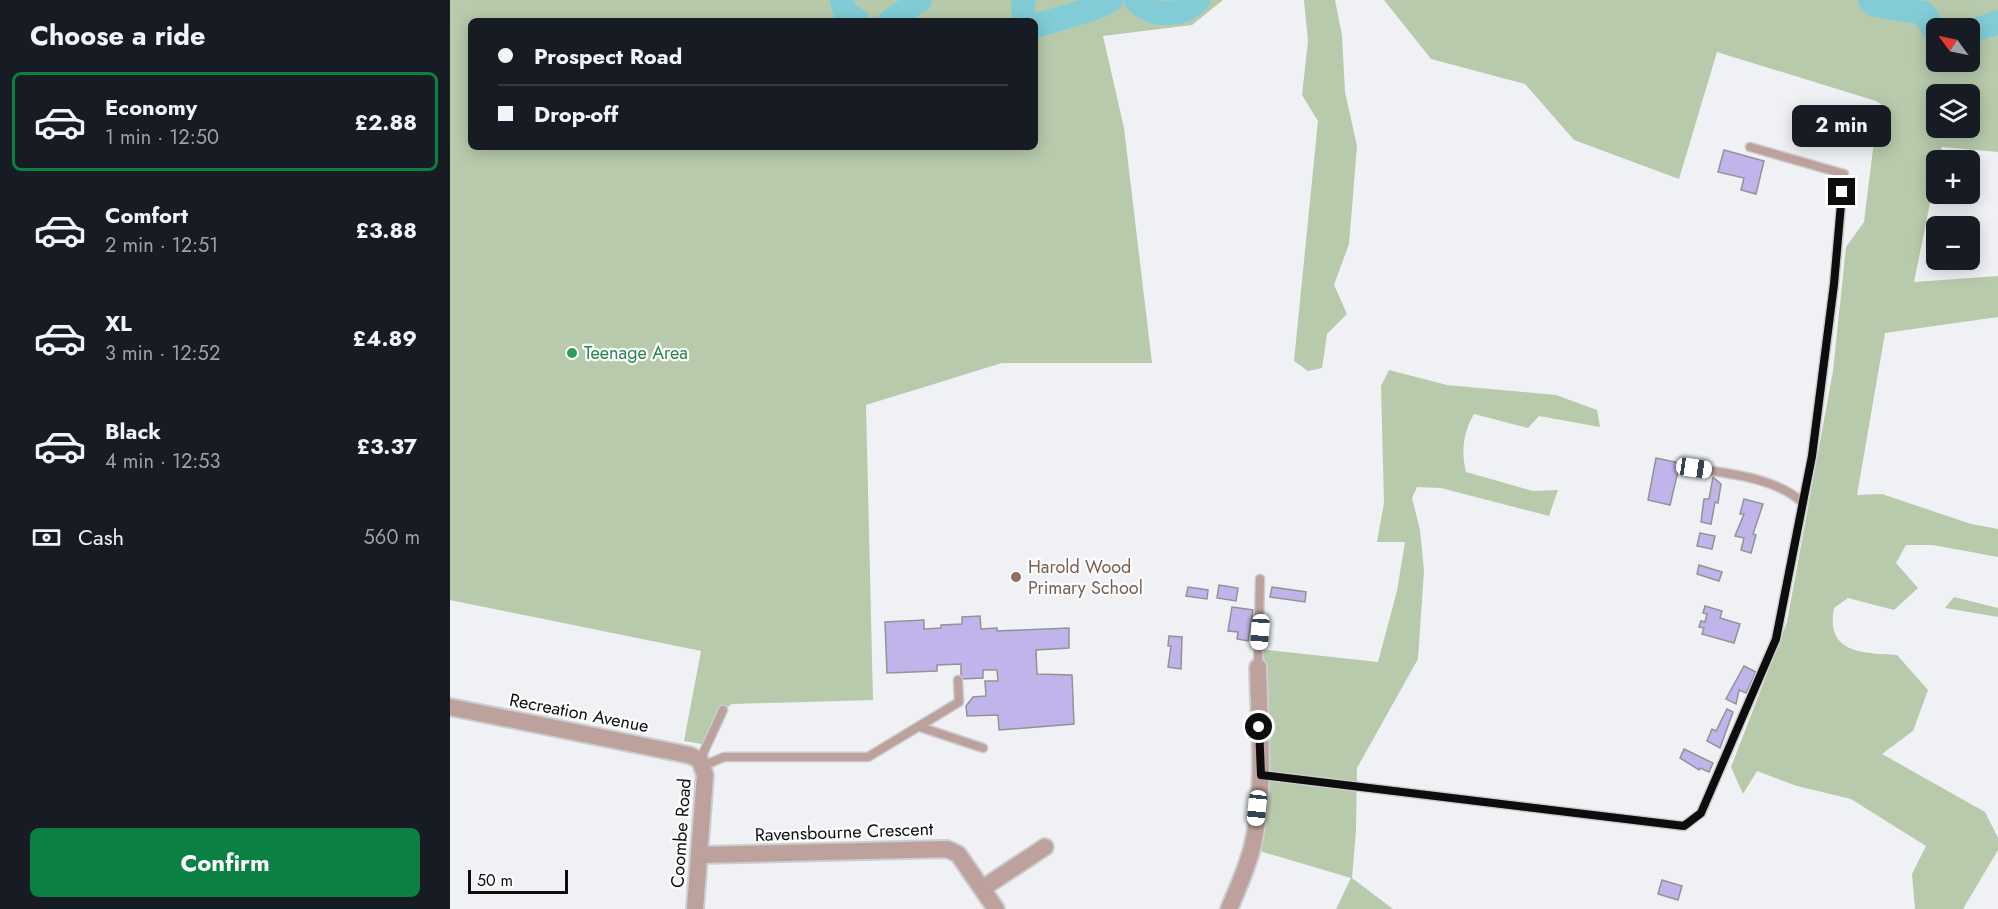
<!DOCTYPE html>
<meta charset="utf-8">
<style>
:root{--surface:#171b24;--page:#20242c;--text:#f1f3f6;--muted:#9ea1a6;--line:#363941;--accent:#0b8043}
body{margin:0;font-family:Jost,sans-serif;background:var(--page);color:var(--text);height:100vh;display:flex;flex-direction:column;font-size:22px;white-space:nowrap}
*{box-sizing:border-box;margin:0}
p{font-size:20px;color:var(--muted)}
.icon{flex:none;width:33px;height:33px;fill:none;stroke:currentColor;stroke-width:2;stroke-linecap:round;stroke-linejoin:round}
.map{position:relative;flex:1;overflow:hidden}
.sheet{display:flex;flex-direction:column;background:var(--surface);width:450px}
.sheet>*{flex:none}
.top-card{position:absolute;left:18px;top:18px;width:570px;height:132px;border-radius:9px;box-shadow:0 3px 15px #0003;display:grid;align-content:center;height:132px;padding:0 30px;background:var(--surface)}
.needle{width:39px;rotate:303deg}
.controls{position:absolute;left:1476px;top:18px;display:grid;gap:12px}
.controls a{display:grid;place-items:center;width:54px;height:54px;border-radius:9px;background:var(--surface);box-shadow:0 3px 15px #0003;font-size:30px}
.scale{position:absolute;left:18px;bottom:15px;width:100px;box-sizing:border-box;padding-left:6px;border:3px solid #0d0d0e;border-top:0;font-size:16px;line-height:21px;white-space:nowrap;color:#0d0d0e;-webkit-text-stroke:4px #fefefe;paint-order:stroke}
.end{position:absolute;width:27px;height:27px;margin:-14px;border:8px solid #0d0d0e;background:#fff;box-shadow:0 0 0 3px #fff}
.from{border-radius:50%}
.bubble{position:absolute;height:42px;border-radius:9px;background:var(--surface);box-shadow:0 3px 15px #0003;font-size:20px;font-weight:700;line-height:42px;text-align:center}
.car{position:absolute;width:18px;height:36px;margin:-18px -9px;border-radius:8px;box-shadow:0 0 4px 2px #0007;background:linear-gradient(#fff 24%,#345 0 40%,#fff 0 76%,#345 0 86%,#fff 0)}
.top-card b{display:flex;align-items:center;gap:21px;height:57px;font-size:22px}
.top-card b+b{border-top:2px solid var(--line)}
.top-card i{width:15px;height:15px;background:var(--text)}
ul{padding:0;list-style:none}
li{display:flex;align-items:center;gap:18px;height:99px;margin:0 12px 9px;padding:0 18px;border:3px solid transparent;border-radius:9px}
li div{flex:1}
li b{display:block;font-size:22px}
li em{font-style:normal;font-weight:700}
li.selected{border-color:var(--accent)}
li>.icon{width:54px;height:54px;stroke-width:1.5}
h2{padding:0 30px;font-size:27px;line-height:72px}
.pay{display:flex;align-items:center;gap:15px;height:66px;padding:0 30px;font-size:22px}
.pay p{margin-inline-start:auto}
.button{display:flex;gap:12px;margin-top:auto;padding:12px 30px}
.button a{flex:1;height:69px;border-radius:9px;background:var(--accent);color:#fff;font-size:24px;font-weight:700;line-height:69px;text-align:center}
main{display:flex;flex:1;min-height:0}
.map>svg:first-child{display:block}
.green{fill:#b7caac;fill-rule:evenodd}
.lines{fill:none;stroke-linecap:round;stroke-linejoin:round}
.river{stroke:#81ccd6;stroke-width:24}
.building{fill:#c0b4ea;stroke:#939296;stroke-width:1.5}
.service-casing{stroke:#cccdd0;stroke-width:11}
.minor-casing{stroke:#cccdd0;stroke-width:20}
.service{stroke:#bda19c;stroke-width:8}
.minor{stroke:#bda19c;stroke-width:16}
.route{stroke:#0d0d0e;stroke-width:8}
.leisure-dot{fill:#2e9e5b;stroke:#fefefe;stroke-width:2}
.education-dot{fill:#8d6e63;stroke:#fefefe;stroke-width:2}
.labels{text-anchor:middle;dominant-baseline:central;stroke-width:4.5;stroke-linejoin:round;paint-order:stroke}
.leisure-label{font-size:18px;fill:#27864d;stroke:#fefefe;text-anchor:start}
.education-label{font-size:18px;fill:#785e54;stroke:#fefefe;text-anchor:start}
.street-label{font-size:18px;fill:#0d0d0e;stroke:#fefefe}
</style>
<main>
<section class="sheet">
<h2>Choose a ride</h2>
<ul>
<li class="selected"><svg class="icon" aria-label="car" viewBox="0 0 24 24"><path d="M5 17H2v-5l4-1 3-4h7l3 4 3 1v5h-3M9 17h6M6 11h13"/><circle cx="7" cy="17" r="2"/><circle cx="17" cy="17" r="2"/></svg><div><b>Economy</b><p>1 min · 12:50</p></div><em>£2.88</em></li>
<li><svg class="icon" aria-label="car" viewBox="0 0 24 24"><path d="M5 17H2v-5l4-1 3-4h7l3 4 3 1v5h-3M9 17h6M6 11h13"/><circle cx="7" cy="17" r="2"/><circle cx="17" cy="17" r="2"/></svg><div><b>Comfort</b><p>2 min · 12:51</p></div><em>£3.88</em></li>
<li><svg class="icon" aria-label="car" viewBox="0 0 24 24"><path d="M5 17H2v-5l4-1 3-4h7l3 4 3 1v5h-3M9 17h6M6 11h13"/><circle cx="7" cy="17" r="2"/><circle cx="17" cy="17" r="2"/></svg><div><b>XL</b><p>3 min · 12:52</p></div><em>£4.89</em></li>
<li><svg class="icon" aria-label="car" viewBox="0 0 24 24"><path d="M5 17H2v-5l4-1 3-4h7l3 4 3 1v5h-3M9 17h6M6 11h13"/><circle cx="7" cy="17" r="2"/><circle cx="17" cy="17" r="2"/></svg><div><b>Black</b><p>4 min · 12:53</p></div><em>£3.37</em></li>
</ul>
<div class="pay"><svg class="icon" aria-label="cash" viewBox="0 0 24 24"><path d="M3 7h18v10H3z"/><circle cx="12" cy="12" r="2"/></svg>Cash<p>560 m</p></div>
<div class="button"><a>Confirm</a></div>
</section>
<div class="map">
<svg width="1548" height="909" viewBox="0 0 1548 909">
<rect width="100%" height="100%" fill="#f0f1f5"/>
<!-- green -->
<g class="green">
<path d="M0,0H773L742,25L653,36L674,128L702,363H552L416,405L423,700L282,704L264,716L261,731L252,744L234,741L251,651L0,600ZM21,21H585V147H21Z"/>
<polygon points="854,0 885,0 892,35 895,92 907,146 899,244 884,285 897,314 877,334 872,368 858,371 844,361 868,121 852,95 858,41"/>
<path d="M934,0H1548V152L1492,147L1489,160H1486V174L1464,282L1548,276V317L1435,333L1407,495L1432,494L1521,524L1548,529V557L1483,545H1456L1446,563L1468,588L1444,610L1398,598L1384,608C1375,654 1413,653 1447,655L1478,690L1463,731L1432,754L1535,812L1548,838V850L1513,909H1465L1462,874L1476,846L1401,799L1347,786L1307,771L1293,794L1281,767L1337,622L1383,371L1396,247L1414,222L1424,141L1436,108L1426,101L1267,52L1229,179L1124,140L1075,84L981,59ZM1486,28H1520V62H1486ZM1486,94H1520V128H1486Z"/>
<path d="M939,370L997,385L1106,395L1147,410L1150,427L1089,416L1078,428L1024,414C1013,433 1011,451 1016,472L1083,491L1108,490L1099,516L991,488L967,487L962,498L970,530L974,571L968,659L907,768L906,831L902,878L943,909H886L901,878L813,852L802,846L809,649L928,662L947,591L955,542H927L934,503L931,386Z"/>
<polygon points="1504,597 1548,608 1548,617 1495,608"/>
</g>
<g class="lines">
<!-- river -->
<g class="river">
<polyline points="392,0 395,12 408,21"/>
<polyline points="573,0 574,21"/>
<path d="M686,0C701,17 731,18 748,0"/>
<polyline points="1420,0 1425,5 1474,13 1486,34"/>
<polyline points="440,21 470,0"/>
<polyline points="585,26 645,8 661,0"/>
<polyline points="1520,32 1548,22"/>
</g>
</g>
<!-- building -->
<g class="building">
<polygon points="1274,150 1314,161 1306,194 1291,190 1294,178 1268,172"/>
<polygon points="1206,458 1230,463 1220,505 1198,500"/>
<polygon points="1263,477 1271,484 1268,503 1265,502 1261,524 1251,522 1254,499 1259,499"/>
<polygon points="1294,499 1313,504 1303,534 1306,535 1301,553 1291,550 1294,538 1285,536 1294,514 1290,514"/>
<polygon points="1250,533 1265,536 1262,549 1247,546"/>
<polygon points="1249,565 1272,572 1269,581 1247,574"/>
<polygon points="769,585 788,588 786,601 767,598"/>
<polygon points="738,587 758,590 757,599 736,596"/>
<polygon points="822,587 856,592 855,602 820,597"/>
<polygon points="1255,606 1272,611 1270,618 1290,624 1284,643 1252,634 1254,628 1249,627 1251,621 1255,622 1257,614 1253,613"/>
<polygon points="782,607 803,610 798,641 787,639 788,632 778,631"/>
<polygon points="530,616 531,629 547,628 547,631 619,628 619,648 586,650 587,674 622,675 624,724 549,730 548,715 517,716 516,706 523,697 536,696 535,681 548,681 547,670 533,670 533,678 511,679 511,664 487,665 487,671 437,673 435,622 474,620 474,629 491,628 491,625 512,624 512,617"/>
<polygon points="719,636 732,637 731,669 718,667 721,646 718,646"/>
<polygon points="1294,666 1306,672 1296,693 1289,690 1286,704 1276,699"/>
<polygon points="1277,709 1283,712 1270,748 1257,741 1262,729 1266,731"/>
<polygon points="1234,749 1263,763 1259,772 1250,768 1249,770 1230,758"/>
<polygon points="1212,880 1232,886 1228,900 1208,894"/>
</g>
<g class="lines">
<defs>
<g id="service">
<path d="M1243,468C1279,474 1325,477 1353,503"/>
<polyline points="808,667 810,579"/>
<polyline points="470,727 533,748"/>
<polyline points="250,760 273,710"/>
<polyline points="253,766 274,757 418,757 509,702 508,680"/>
<polyline points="811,775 1234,826 1251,813 1326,639 1362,456 1384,284 1394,174 1300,147"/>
</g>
<g id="minor">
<polyline points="0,707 239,755 250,760 255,775 245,909"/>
<polyline points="249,855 497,849 508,854 546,909"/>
<polyline points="533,888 595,847"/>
<path d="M779,909C788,888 798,866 803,844C816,786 809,725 808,667"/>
</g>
</defs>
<!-- service casing -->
<use href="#service" class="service-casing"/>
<!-- minor casing -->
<use href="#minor" class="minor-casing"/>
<!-- service -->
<use href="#service" class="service"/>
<!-- minor -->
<use href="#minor" class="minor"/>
</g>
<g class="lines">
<!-- route -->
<polyline class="route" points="809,727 811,775 1234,826 1251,813 1326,639 1362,456 1384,284 1392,192"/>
</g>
<!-- markers -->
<circle class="leisure-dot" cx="122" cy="353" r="6"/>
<circle class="education-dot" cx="566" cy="577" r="6"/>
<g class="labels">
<!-- leisure labels -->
<g class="leisure-label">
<text x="134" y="353">Teenage Area</text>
</g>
<!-- education labels -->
<g class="education-label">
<text x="578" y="567">Harold Wood<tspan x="578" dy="21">Primary School</tspan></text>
</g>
<!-- street labels -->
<g class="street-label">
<text transform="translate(129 713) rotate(11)">Recreation Avenue</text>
<text transform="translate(394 832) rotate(-2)">Ravensbourne Crescent</text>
<text transform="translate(231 833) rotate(-86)">Coombe Road</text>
</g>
</g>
</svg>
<div class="controls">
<a><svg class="needle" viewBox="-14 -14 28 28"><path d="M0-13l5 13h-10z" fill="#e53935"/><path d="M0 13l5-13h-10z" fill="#9ea1a6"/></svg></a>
<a><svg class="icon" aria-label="layers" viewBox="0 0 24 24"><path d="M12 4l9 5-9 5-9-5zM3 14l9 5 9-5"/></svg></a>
<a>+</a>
<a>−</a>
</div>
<div class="scale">50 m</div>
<i class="end from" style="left:809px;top:727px"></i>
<i class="end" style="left:1392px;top:192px"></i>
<div class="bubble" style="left:1342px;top:105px;width:99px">2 min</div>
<i class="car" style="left:1244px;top:468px;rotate:98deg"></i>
<i class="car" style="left:810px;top:632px;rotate:184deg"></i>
<i class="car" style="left:807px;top:808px;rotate:186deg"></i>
<div class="top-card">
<b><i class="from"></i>Prospect Road</b>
<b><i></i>Drop-off</b>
</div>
</div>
</main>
